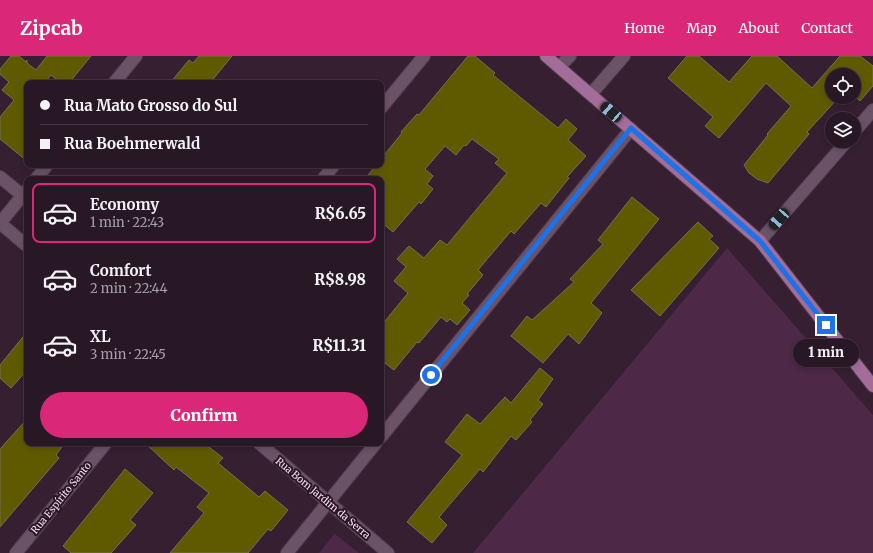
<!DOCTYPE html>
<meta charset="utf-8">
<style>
:root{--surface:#281725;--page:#30202d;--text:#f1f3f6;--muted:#a59fa7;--line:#443642;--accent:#db2777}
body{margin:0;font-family:Merriweather,serif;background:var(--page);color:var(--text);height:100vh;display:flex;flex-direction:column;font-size:15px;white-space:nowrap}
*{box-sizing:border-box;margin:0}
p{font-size:13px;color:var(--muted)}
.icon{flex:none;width:22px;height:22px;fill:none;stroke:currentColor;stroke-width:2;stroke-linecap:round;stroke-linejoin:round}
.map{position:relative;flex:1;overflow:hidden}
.details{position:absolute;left:24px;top:120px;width:360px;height:270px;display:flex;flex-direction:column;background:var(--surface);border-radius:8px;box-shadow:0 2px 6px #0003,0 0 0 1px var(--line)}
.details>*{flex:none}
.banner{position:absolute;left:24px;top:24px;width:360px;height:88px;border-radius:8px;box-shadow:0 2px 6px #0003,0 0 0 1px var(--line);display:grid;align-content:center;height:88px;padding:0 16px;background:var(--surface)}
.tools{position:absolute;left:825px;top:12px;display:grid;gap:8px}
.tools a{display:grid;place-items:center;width:36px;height:36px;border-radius:50%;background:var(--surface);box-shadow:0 2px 6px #0003,0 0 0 1px var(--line);font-size:20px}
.end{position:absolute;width:18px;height:18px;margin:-9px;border:5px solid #1a73e8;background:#fff;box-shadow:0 0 0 2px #fff}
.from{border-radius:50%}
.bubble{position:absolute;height:28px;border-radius:14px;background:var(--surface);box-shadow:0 2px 6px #0003,0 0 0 1px var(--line);font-size:13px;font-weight:800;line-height:28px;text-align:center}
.car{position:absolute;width:12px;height:24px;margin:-12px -6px;border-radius:5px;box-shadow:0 0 3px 1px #0007;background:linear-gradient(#222 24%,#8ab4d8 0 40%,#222 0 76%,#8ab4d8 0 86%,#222 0)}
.banner b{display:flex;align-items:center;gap:14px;height:38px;font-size:15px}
.banner b+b{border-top:1px solid var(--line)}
.banner i{width:10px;height:10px;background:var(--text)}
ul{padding:7px 0 0;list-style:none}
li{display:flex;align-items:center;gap:12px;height:60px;margin:0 8px 6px;padding:0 8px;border:2px solid transparent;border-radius:8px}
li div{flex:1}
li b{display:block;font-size:15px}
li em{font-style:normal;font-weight:800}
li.current{border-color:var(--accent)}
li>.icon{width:36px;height:36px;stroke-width:1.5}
.action{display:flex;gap:8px;margin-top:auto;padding:8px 16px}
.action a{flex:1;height:46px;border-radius:24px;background:var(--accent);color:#fff;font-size:16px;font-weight:800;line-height:46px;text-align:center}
header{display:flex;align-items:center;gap:24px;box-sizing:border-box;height:56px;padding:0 20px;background:var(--accent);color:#fff}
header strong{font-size:19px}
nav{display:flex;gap:22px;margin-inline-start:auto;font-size:14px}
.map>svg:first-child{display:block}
.green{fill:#4d2847}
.building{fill:#5f5a00;stroke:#727152}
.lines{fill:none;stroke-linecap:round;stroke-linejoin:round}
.minor-casing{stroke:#4f3c4c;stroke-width:14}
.major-casing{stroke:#4f3c4c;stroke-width:14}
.minor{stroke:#6c5267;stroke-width:12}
.major{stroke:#a36c9a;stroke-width:12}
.route{stroke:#1a73e8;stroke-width:5}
.labels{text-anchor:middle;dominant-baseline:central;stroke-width:4;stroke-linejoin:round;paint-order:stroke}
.street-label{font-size:10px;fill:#efe0ec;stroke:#2b1527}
</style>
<header>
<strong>Zipcab</strong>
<nav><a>Home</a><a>Map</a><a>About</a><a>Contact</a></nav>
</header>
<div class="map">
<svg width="873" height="497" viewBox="0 0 873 497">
<rect width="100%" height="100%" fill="#351f31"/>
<!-- green -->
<g class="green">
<polygon points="727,192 873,359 873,497 473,497"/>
<polygon points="335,477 335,478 359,497 319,497"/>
</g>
<!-- building -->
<g class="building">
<polygon points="11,0 19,0 26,6 27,4 27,7 36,14 47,0 91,0 69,27 61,27 51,19 47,24 51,27 27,27 27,105 0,83 0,61 14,44 2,34 9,26 0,18 0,13"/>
<polygon points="199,0 232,0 210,27 170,27 189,4 193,7"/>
<polygon points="468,0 475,0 495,17 493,19 558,72 566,63 577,73 568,84 586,100 567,121 569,122 546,151 541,147 514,178 511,175 478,214 483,219 467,238 469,239 462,247 470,254 457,269 450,263 447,266 441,261 419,287 417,286 394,314 381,304 381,270 408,237 394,225 406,211 397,203 409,190 424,202 440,184 447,189 507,117 495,107 499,103 472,83 466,90 464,89 456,99 445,90 425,113 433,120 427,128 433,133 421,148 419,146 393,176 381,166 381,123 365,123 376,109 381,109 381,103 402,77 401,76 417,58 419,59"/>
<polygon points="687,0 699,0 729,26 752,0 777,0 812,32 840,0 860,0 873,10 873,30 860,45 854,40 854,19 832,19 832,41 839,41 807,76 809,78 768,127 757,123 749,117 744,109 768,79 767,78 791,50 766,27 719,82 705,70 713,61 668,22"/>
<polygon points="632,141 659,163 591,247 602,257 579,288 568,278 543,307 511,280 527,260 532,264 574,226 570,223 603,188 598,184"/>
<polygon points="698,166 713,180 709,183 719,192 660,260 631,234"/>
<polygon points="27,276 27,314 11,332 0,322 0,309"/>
<polygon points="540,312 553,323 538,344 543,348 530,364 532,366 516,384 511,380 483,416 480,413 439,461 447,469 432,487 407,466 462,399 445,386 467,358 480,368 505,341 511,347"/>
<polygon points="27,363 27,387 65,387 56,399 59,402 0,471 0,393"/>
<polygon points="145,387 204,387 223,402 218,407 259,441 265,435 288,454 271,475 268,473 248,497 170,497 204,457 197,451 209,437 176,411 174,414"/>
<polygon points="125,413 153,437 130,464 136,469 111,497 71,497 63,490"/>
</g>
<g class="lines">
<defs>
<g id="minor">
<polyline points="559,11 570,0"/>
<polyline points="114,27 136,0"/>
<polyline points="591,38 624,0"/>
<polyline points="381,52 424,0"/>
<polyline points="854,76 873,54"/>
<polyline points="0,121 22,139"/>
<polyline points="36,123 47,109"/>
<polyline points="323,123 334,109"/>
<polyline points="27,134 0,167 27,190"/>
<polyline points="760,185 847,85"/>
<polyline points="381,381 631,73"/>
<polyline points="259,387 388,497"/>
<polyline points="16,497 106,387"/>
<polyline points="287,497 376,387"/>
</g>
<polyline id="major" points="546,0 760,185 873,330"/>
</defs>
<!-- minor casing -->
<use href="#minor" class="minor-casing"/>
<!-- major casing -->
<use href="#major" class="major-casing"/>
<!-- minor -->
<use href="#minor" class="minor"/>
<!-- major -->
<use href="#major" class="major"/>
</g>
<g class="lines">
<!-- route -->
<polyline class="route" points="431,319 631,72 760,185 826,269"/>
</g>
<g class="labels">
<!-- street labels -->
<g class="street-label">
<text transform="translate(61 442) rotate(-51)">Rua Espírito Santo</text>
<text transform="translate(323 442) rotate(40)">Rua Bom Jardim da Serra</text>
</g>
</g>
</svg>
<div class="tools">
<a><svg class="icon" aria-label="locate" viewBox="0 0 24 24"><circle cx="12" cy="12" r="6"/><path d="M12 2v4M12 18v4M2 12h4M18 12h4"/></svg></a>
<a><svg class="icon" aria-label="layers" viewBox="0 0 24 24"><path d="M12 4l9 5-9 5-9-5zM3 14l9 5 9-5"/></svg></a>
</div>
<i class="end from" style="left:431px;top:319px"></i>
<i class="end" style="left:826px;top:269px"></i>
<div class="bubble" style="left:793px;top:283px;width:66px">1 min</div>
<i class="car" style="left:611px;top:56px;rotate:311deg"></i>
<i class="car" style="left:779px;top:163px;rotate:221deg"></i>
<div class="banner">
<b><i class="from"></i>Rua Mato Grosso do Sul</b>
<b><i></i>Rua Boehmerwald</b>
</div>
<section class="details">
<ul>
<li class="current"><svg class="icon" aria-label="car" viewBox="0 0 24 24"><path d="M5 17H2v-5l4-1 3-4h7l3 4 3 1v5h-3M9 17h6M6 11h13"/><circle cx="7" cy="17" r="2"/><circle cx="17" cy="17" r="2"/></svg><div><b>Economy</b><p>1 min · 22:43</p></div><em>R$6.65</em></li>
<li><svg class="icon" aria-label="car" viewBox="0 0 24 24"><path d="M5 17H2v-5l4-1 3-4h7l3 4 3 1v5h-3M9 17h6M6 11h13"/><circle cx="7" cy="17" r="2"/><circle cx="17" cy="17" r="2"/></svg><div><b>Comfort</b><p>2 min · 22:44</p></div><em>R$8.98</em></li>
<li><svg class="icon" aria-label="car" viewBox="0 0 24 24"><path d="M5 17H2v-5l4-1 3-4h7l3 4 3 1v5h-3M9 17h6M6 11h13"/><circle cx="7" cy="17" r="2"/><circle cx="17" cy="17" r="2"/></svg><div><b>XL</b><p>3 min · 22:45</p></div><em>R$11.31</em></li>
</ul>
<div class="action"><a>Confirm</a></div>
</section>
</div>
